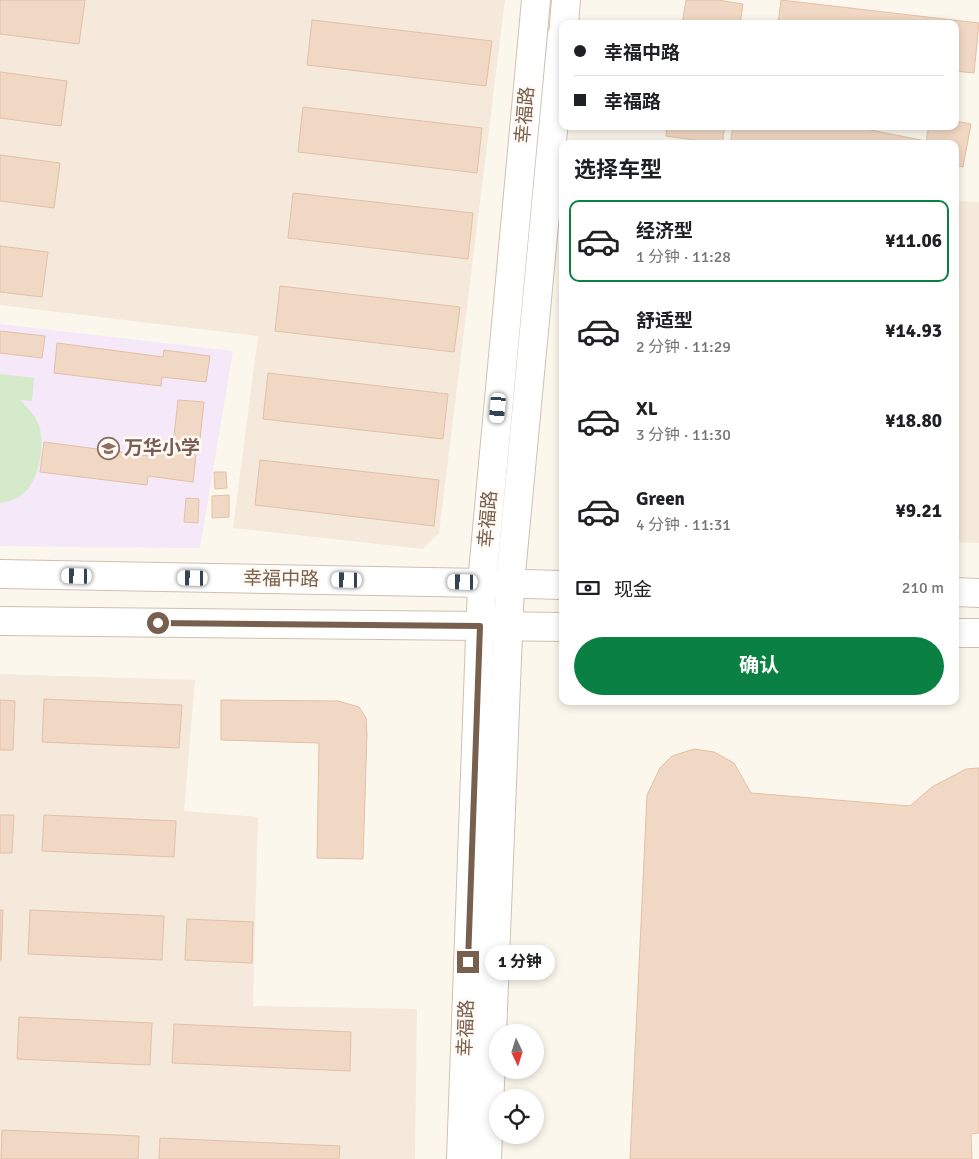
<!DOCTYPE html>
<html lang="zh">
<meta charset="utf-8">
<style>
:root{--surface:#fff;--page:#f6f6f6;--text:#202124;--muted:#757577;--line:#e0e0e0;--accent:#0b8043}
body{margin:0;font-family:Signika,"Noto Sans SC",sans-serif;background:var(--page);color:var(--text);height:100vh;display:flex;flex-direction:column;font-size:19px;white-space:nowrap}
*{box-sizing:border-box;margin:0}
p{font-size:16px;color:var(--muted)}
.icon{flex:none;width:28px;height:28px;fill:none;stroke:currentColor;stroke-width:2;stroke-linecap:round;stroke-linejoin:round}
.map{position:relative;flex:1;overflow:hidden}
.panel{position:absolute;left:559px;top:140px;width:400px;height:565px;display:flex;flex-direction:column;background:var(--surface);border-radius:10px;box-shadow:0 2px 8px #0003}
.panel>*{flex:none}
.banner{position:absolute;left:559px;top:20px;width:400px;height:110px;border-radius:10px;box-shadow:0 2px 8px #0003;display:grid;align-content:center;height:110px;padding:0 15px;background:var(--surface)}
.needle{width:32px;rotate:176deg}
.controls{position:absolute;left:489px;top:1024px;display:grid;gap:10px}
.controls a{display:grid;place-items:center;width:55px;height:55px;border-radius:50%;background:var(--surface);box-shadow:0 2px 8px #0003;font-size:25px}
.end{position:absolute;width:22px;height:22px;margin:-11px;border:6px solid #785f4e;background:#fff;box-shadow:0 0 0 2px #fff}
.from{border-radius:50%}
.bubble{position:absolute;height:35px;border-radius:18px;background:var(--surface);box-shadow:0 2px 8px #0003;font-size:16px;font-weight:700;line-height:35px;text-align:center}
.car{position:absolute;width:15px;height:30px;margin:-15px -8px;border-radius:6px;box-shadow:0 0 4px 1px #0007;background:linear-gradient(#fff 24%,#345 0 40%,#fff 0 76%,#345 0 86%,#fff 0)}
.banner b{display:flex;align-items:center;gap:18px;height:48px;font-size:19px}
.banner b+b{border-top:1px solid var(--line)}
.banner i{width:12px;height:12px;background:var(--text)}
ul{padding:0;list-style:none}
li{display:flex;align-items:center;gap:15px;height:82px;margin:0 10px 8px;padding:0 5px;border:2px solid transparent;border-radius:10px}
li div{flex:1}
li b{display:block;font-size:19px}
li em{font-style:normal;font-weight:700}
li.selected{border-color:var(--accent)}
li>.icon{width:45px;height:45px;stroke-width:1.5}
h2{padding:0 15px;font-size:22px;line-height:60px}
.pay{display:flex;align-items:center;gap:12px;height:55px;padding:0 15px;font-size:19px}
.pay p{margin-inline-start:auto}
.button{display:flex;gap:10px;margin-top:auto;padding:10px 15px}
.button a{flex:1;height:58px;border-radius:30px;background:var(--accent);color:#fff;font-size:20px;font-weight:700;line-height:58px;text-align:center}
.map>svg:first-child{display:block}
.residential{fill:#f4e9da}
.education{fill:#f4e8f9}
.green{fill:#d5eaca}
.building{fill:#f1d8c4;stroke:#e3c0a5}
.lines{fill:none;stroke-linecap:round;stroke-linejoin:round}
.tertiary-casing{stroke:#cfbfb0;stroke-width:30}
.secondary-casing{stroke:#d2c0af;stroke-width:30}
.tertiary{stroke:#fff;stroke-width:28}
.secondary{stroke:#fff;stroke-width:28}
.route{stroke:#785f4e;stroke-width:6}
.labels{text-anchor:middle;dominant-baseline:central;stroke-width:5;stroke-linejoin:round;paint-order:stroke}
.street-label{font-size:19px;fill:#785f4e;stroke:#fffaf3}
.education-label{font-size:19px;font-weight:bold;fill:#785e54;stroke:#fffaf3;text-anchor:start}
</style>
<div class="map">
<svg width="979" height="1159" viewBox="0 0 979 1159">
<rect width="100%" height="100%" fill="#fcf7ec"/>
<!-- residential -->
<g class="residential">
<polygon points="0,0 505,0 439,533 423,549 233,528 258,336 0,305"/>
<polygon points="955,201 979,202 979,543 955,542"/>
<polygon points="0,674 195,680 184,811 258,817 253,1006 417,1009 415,1159 0,1159"/>
</g>
<!-- education -->
<polygon class="education" points="0,324 233,351 200,548 0,546"/>
<!-- green -->
<path class="green" d="M0,374L34,378L32,401L20,400C29,409 37,417 40,429C45,451 38,484 19,497C14,500 6,502 0,503Z"/>
<!-- building -->
<g class="building">
<polygon points="0,0 85,0 79,44 0,34"/>
<polygon points="686,0 718,0 743,4 740,24 682,24"/>
<polygon points="781,0 979,23 974,73 955,71 955,24 778,24"/>
<polygon points="312,20 492,41 486,86 307,65"/>
<polygon points="0,72 67,81 61,126 0,118"/>
<polygon points="303,107 482,128 477,173 298,152"/>
<polygon points="955,121 971,124 963,167 955,165 955,144 730,144 733,126 850,126 926,141 929,126 955,126"/>
<polygon points="667,126 725,126 722,144 666,136"/>
<polygon points="0,155 60,163 54,208 0,201"/>
<polygon points="293,193 473,213 468,259 288,238"/>
<polygon points="0,246 48,252 42,297 0,292"/>
<polygon points="280,286 460,307 454,352 275,331"/>
<polygon points="0,331 45,336 42,358 0,353"/>
<polygon points="57,343 163,357 164,350 210,356 206,382 162,377 161,386 54,373"/>
<polygon points="268,373 448,394 443,439 263,419"/>
<polygon points="178,400 204,402 199,447 173,445"/>
<polygon points="44,442 150,456 151,449 196,455 193,482 148,476 147,485 40,472"/>
<polygon points="260,460 439,480 434,526 255,505"/>
<polygon points="214,472 226,472 227,488 215,489"/>
<polygon points="229,495 229,517 212,518 212,496"/>
<polygon points="186,498 199,499 198,523 184,522"/>
<polygon points="44,699 182,705 179,748 42,742"/>
<polygon points="0,700 15,701 13,750 0,750"/>
<polygon points="221,700 338,701 359,707 366,718 367,735 363,859 317,858 319,743 221,740"/>
<polygon points="694,749 714,752 734,763 751,793 910,806 932,787 966,769 979,768 979,1133 971,1134 972,1159 630,1159 647,795 660,768 672,756"/>
<polygon points="0,815 14,815 12,853 0,853"/>
<polygon points="44,815 176,821 174,857 42,851"/>
<polygon points="0,910 3,910 1,960 0,960"/>
<polygon points="30,910 164,916 162,960 28,954"/>
<polygon points="187,919 253,922 252,963 185,960"/>
<polygon points="19,1017 152,1023 150,1065 17,1059"/>
<polygon points="174,1024 351,1032 350,1071 172,1063"/>
<polygon points="2,1130 139,1136 138,1159 1,1159"/>
<polygon points="160,1138 340,1146 339,1159 159,1159"/>
</g>
<g class="lines">
<defs>
<g id="tertiary">
<polyline points="0,574 482,583"/>
<polyline points="0,621 480,626"/>
</g>
<g id="secondary">
<polyline points="564,24 566,0"/>
<polyline points="491,583 562,585"/>
<polyline points="955,592 979,593"/>
<polyline points="491,626 562,627"/>
<polyline points="955,633 979,633"/>
<polyline points="461,1159 482,583 536,0"/>
<polyline points="487,1159 510,584 562,35"/>
</g>
</defs>
<!-- tertiary casing -->
<use href="#tertiary" class="tertiary-casing"/>
<!-- secondary casing -->
<use href="#secondary" class="secondary-casing"/>
<!-- tertiary -->
<use href="#tertiary" class="tertiary"/>
<!-- secondary -->
<use href="#secondary" class="secondary"/>
</g>
<g class="lines">
<!-- route -->
<polyline class="route" points="158,623 480,626 468,962"/>
</g>
<!-- icons -->
<defs>
<symbol id="school-ring" viewBox="-11 -11 22 22"><circle r="9.5" fill="#fffaf3" stroke="#8d6e63" stroke-width="1.5"/><path d="M0-5L7-2L0 1L-7-2ZM-4 1L0 2.5L4 1V4Q0 6-4 4Z" fill="#8d6e63"/></symbol>
</defs>
<g fill-rule="evenodd">
<use href="#school-ring" x="96" y="436" width="25" height="25"/>
</g>
<g class="labels">
<!-- street labels -->
<g class="street-label">
<text transform="translate(525 115) rotate(-85)">幸福路</text>
<text transform="translate(488 519) rotate(-85)">幸福路</text>
<text transform="translate(281 579) rotate(1)">幸福中路</text>
<text transform="translate(466 1028) rotate(-88)">幸福路</text>
</g>
<!-- education labels -->
<g class="education-label">
<text x="124" y="448">万华小学</text>
</g>
</g>
</svg>
<div class="controls">
<a><svg class="needle" viewBox="-14 -14 28 28"><path d="M0-13l5 13h-10z" fill="#e53935"/><path d="M0 13l5-13h-10z" fill="#757577"/></svg></a>
<a><svg class="icon" aria-label="locate" viewBox="0 0 24 24"><circle cx="12" cy="12" r="6"/><path d="M12 2v4M12 18v4M2 12h4M18 12h4"/></svg></a>
</div>
<i class="end from" style="left:158px;top:623px"></i>
<i class="end" style="left:468px;top:962px"></i>
<div class="bubble" style="left:485px;top:945px;width:70px">1 分钟</div>
<i class="car" style="left:498px;top:408px;rotate:185deg"></i>
<i class="car" style="left:77px;top:576px;rotate:271deg"></i>
<i class="car" style="left:193px;top:578px;rotate:271deg"></i>
<i class="car" style="left:347px;top:580px;rotate:271deg"></i>
<i class="car" style="left:463px;top:582px;rotate:271deg"></i>
<div class="banner">
<b><i class="from"></i>幸福中路</b>
<b><i></i>幸福路</b>
</div>
<section class="panel">
<h2>选择车型</h2>
<ul>
<li class="selected"><svg class="icon" aria-label="car" viewBox="0 0 24 24"><path d="M5 17H2v-5l4-1 3-4h7l3 4 3 1v5h-3M9 17h6M6 11h13"/><circle cx="7" cy="17" r="2"/><circle cx="17" cy="17" r="2"/></svg><div><b>经济型</b><p>1 分钟 · 11:28</p></div><em>¥11.06</em></li>
<li><svg class="icon" aria-label="car" viewBox="0 0 24 24"><path d="M5 17H2v-5l4-1 3-4h7l3 4 3 1v5h-3M9 17h6M6 11h13"/><circle cx="7" cy="17" r="2"/><circle cx="17" cy="17" r="2"/></svg><div><b>舒适型</b><p>2 分钟 · 11:29</p></div><em>¥14.93</em></li>
<li><svg class="icon" aria-label="car" viewBox="0 0 24 24"><path d="M5 17H2v-5l4-1 3-4h7l3 4 3 1v5h-3M9 17h6M6 11h13"/><circle cx="7" cy="17" r="2"/><circle cx="17" cy="17" r="2"/></svg><div><b>XL</b><p>3 分钟 · 11:30</p></div><em>¥18.80</em></li>
<li><svg class="icon" aria-label="car" viewBox="0 0 24 24"><path d="M5 17H2v-5l4-1 3-4h7l3 4 3 1v5h-3M9 17h6M6 11h13"/><circle cx="7" cy="17" r="2"/><circle cx="17" cy="17" r="2"/></svg><div><b>Green</b><p>4 分钟 · 11:31</p></div><em>¥9.21</em></li>
</ul>
<div class="pay"><svg class="icon" aria-label="cash" viewBox="0 0 24 24"><path d="M3 7h18v10H3z"/><circle cx="12" cy="12" r="2"/></svg>现金<p>210 m</p></div>
<div class="button"><a>确认</a></div>
</section>
</div>
